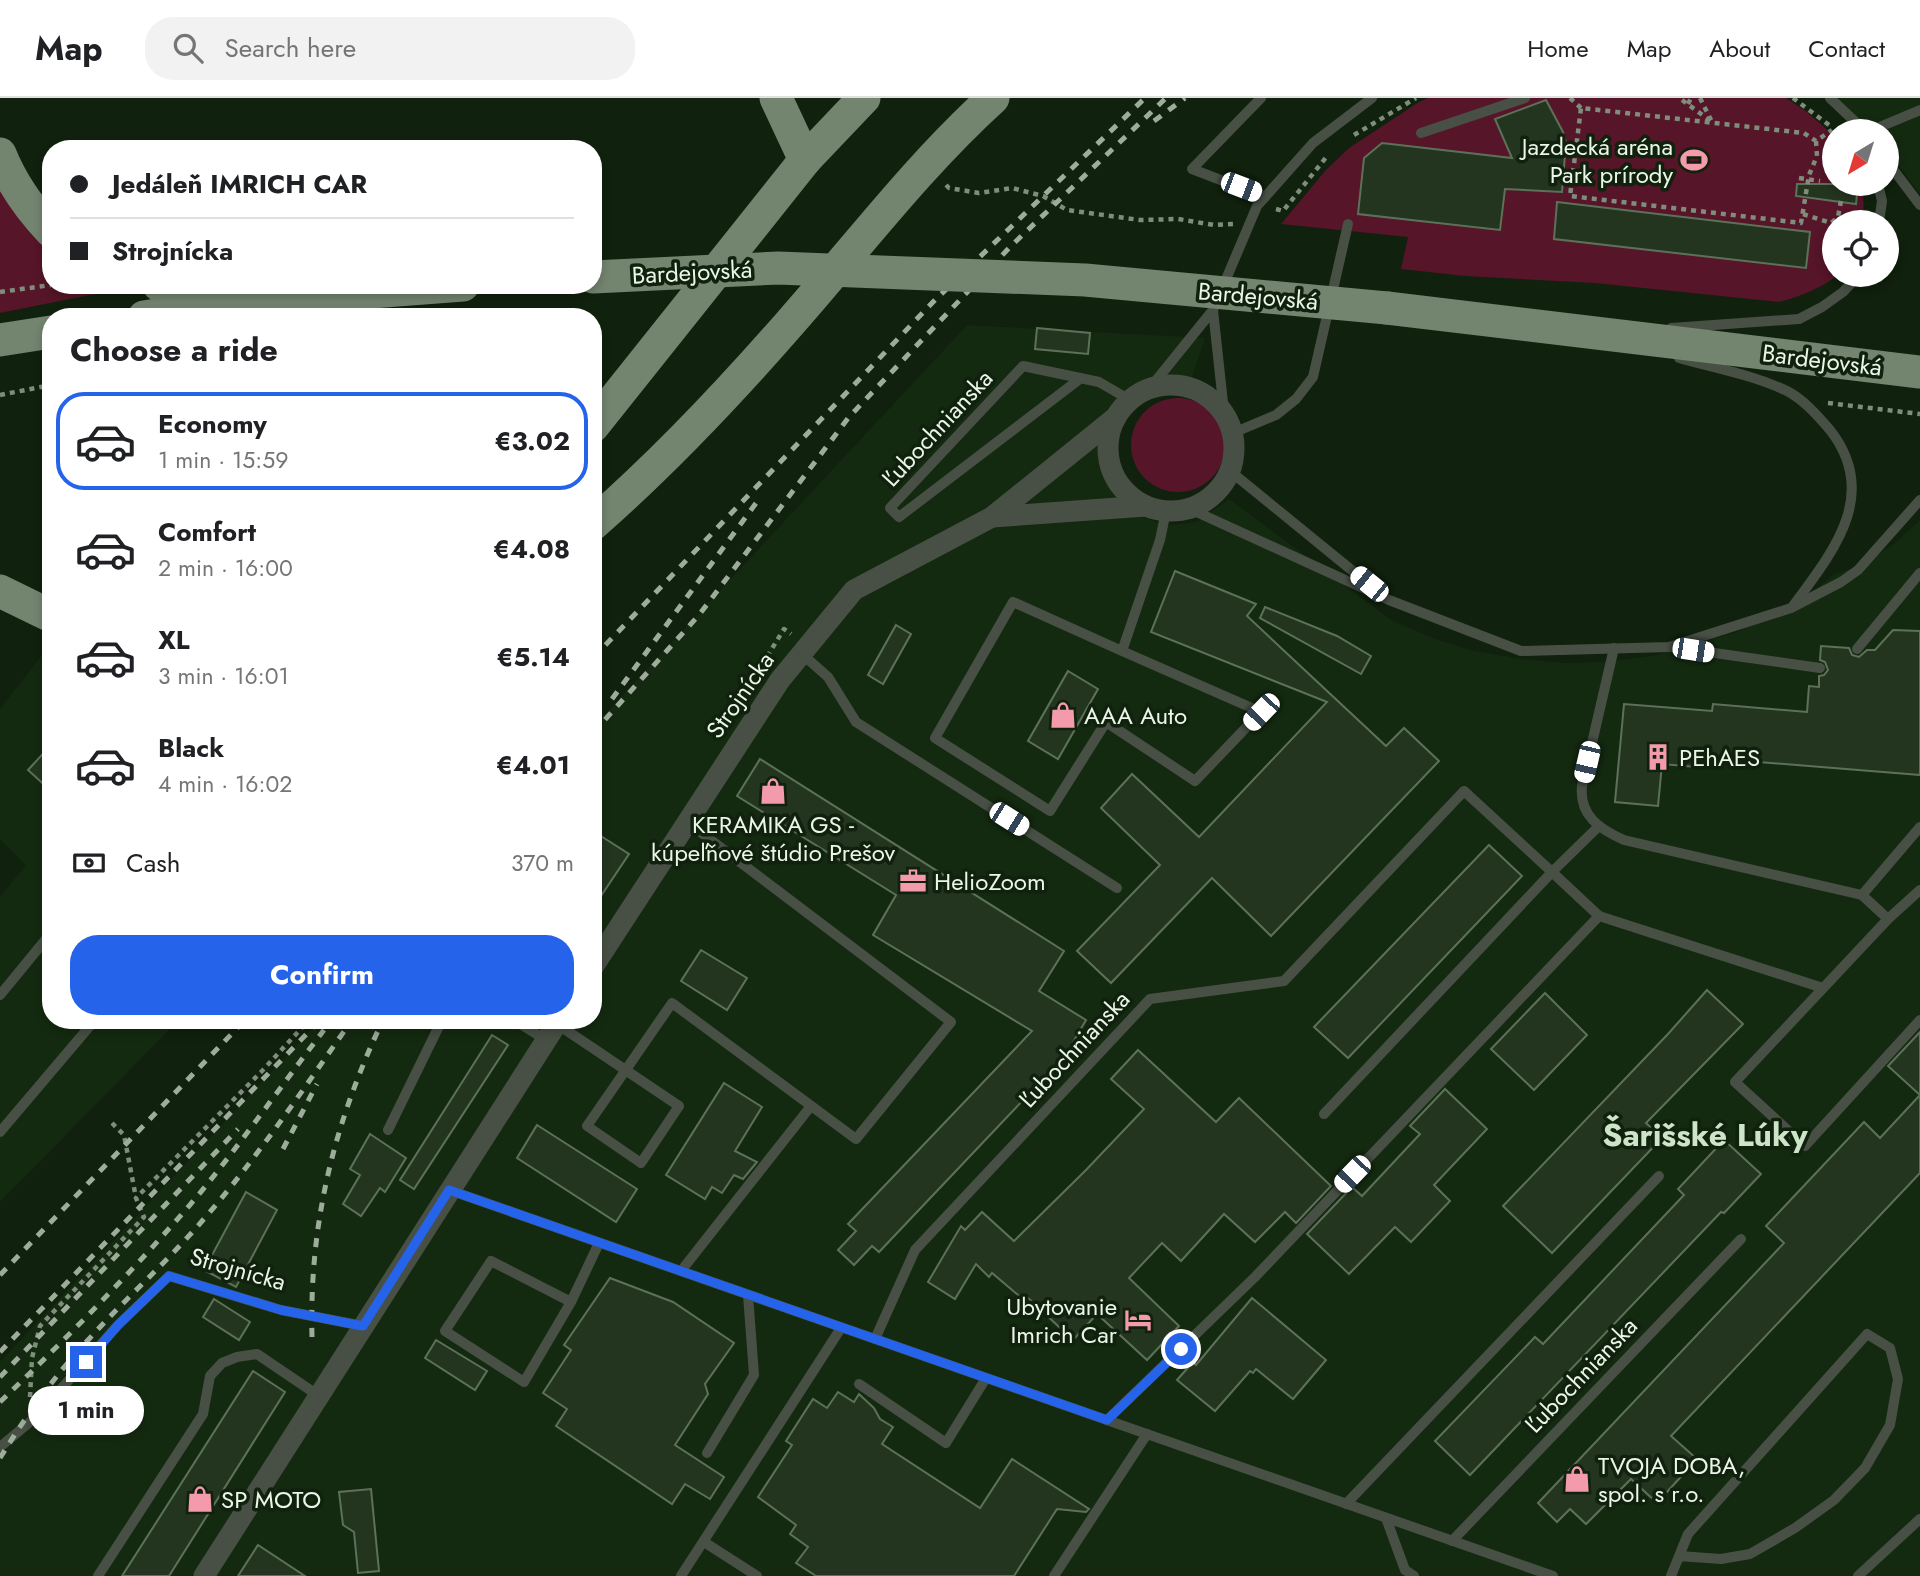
<!DOCTYPE html>
<meta charset="utf-8">
<style>
:root{--surface:#fff;--page:#f2f2f2;--text:#202124;--muted:#757577;--line:#e0e0e0;--accent:#2563eb}
body{margin:0;font-family:Jost,sans-serif;background:var(--page);color:var(--text);height:100vh;display:flex;flex-direction:column;font-size:26px;white-space:nowrap}
*{box-sizing:border-box;margin:0}
p{font-size:23px;color:var(--muted)}
.icon{flex:none;width:38px;height:38px;fill:none;stroke:currentColor;stroke-width:2;stroke-linecap:round;stroke-linejoin:round}
.map{position:relative;flex:1;overflow:hidden}
.panel{position:absolute;left:42px;top:210px;width:560px;height:721px;display:flex;flex-direction:column;background:var(--surface);border-radius:28px;box-shadow:0 4px 10px #0003}
.panel>*{flex:none}
.banner{position:absolute;left:42px;top:42px;width:560px;height:154px;border-radius:28px;box-shadow:0 4px 10px #0003;display:grid;align-content:center;height:154px;padding:0 28px;background:var(--surface)}
.needle{width:46px;rotate:218deg}
.tools{position:absolute;left:1822px;top:21px;display:grid;gap:14px}
.tools a{display:grid;place-items:center;width:77px;height:77px;border-radius:50%;background:var(--surface);box-shadow:0 4px 10px #0003;font-size:35px}
.end{position:absolute;width:32px;height:32px;margin:-16px;border:9px solid #2563eb;background:#fff;box-shadow:0 0 0 4px #fff}
.from{border-radius:50%}
.bubble{position:absolute;height:49px;border-radius:24px;background:var(--surface);box-shadow:0 4px 10px #0003;font-size:23px;font-weight:700;line-height:49px;text-align:center}
.car{position:absolute;width:21px;height:42px;margin:-21px -10px;border-radius:9px;box-shadow:0 0 5px 2px #0007;background:linear-gradient(#fff 24%,#345 0 40%,#fff 0 76%,#345 0 86%,#fff 0)}
.banner b{display:flex;align-items:center;gap:24px;height:66px;font-size:26px}
.banner b+b{border-top:2px solid var(--line)}
.banner i{width:18px;height:18px;background:var(--text)}
ul{padding:0;list-style:none}
li{display:flex;align-items:center;gap:21px;height:98px;margin:0 14px 10px;padding:0 14px;border:4px solid transparent;border-radius:28px}
li div{flex:1}
li b{display:block;font-size:26px}
li em{font-style:normal;font-weight:700}
li.on{border-color:var(--accent)}
li>.icon{width:63px;height:63px;stroke-width:1.5}
h2{padding:0 28px;font-size:32px;line-height:84px}
.pay{display:flex;align-items:center;gap:18px;height:77px;padding:0 28px;font-size:26px}
.pay p{margin-inline-start:auto}
.cta{display:flex;gap:14px;margin-top:auto;padding:14px 28px}
.cta a{flex:1;height:80px;border-radius:28px;background:var(--accent);color:#fff;font-size:28px;font-weight:700;line-height:80px;text-align:center}
header{display:flex;align-items:center;gap:42px;box-sizing:border-box;height:98px;padding:0 35px;background:var(--surface);border-bottom:2px solid var(--line)}
header strong{font-size:33px}
nav{display:flex;gap:38px;margin-inline-start:auto;font-size:24px}
.search{width:490px;height:63px;background:var(--page);display:flex;align-items:center;gap:18px;box-sizing:border-box;padding:0 24px;border-radius:28px;color:var(--muted);font-size:26px}
.map>svg:first-child{display:block}
.built{fill:#142a10}
.green{fill:#561529}
.building{fill:#23351f;stroke:#5d7159;stroke-width:2}
.lines{fill:none;stroke-linecap:round;stroke-linejoin:round}
.path{stroke:#7f8d7c;stroke-width:4.5;stroke-dasharray:5 5;stroke-linecap:butt}
.service{stroke:#485046;stroke-width:10}
.minor{stroke:#485046;stroke-width:21}
.primary{stroke:#73846f;stroke-width:33}
.rail{stroke:#9eac9c;stroke-width:5;stroke-dasharray:9 9;stroke-linecap:butt}
.primary-bridge{stroke:#73846f;stroke-width:33}
.route{stroke:#2563eb;stroke-width:9}
.labels{text-anchor:middle;dominant-baseline:central;stroke-width:7;stroke-linejoin:round;paint-order:stroke}
.poi-label{font-size:24px;fill:#eaf6e8;stroke:#10210d;text-anchor:start}
.street-label{font-size:24px;fill:#eaf6e8;stroke:#10210d}
.district-label{font-size:32px;font-weight:bold;fill:#cde4c8;stroke:#10210d}
</style>
<header>
<strong>Map</strong>
<div class="search"><svg class="icon" aria-label="search" viewBox="0 0 24 24"><circle cx="10" cy="10" r="6"/><path d="M15 15l6 6"/></svg>Search here</div>
<nav><a>Home</a><a>Map</a><a>About</a><a>Contact</a></nav>
</header>
<div class="map">
<svg width="1920" height="1478" viewBox="0 0 1920 1478">
<rect width="100%" height="100%" fill="#10210d"/>
<!-- built -->
<g class="built">
<polygon points="1831,0 1920,0 1920,96 1887,52 1886,33 1867,33"/>
<polygon points="967,227 1205,240 1189,288 1148,290 1114,316 1102,343 1101,364 1106,384 1126,412 1166,428 1197,424 1229,401 1391,522 1435,541 1470,552 1521,561 1564,565 1609,564 1657,557 1737,534 1794,509 1833,477 1860,468 1894,446 1920,422 1920,1478 0,1478 0,1264 320,922 593,922 593,629"/>
<polygon points="51,546 51,922 179,922 0,1104 0,799 26,767 0,741 0,611"/>
</g>
<!-- green -->
<g class="green">
<path d="M1428,0H1786L1807,14L1834,38V86H1863L1864,124H1834V177H1838C1820,191 1801,198 1779,204L1595,185L1465,178L1401,171L1408,139L1281,126L1325,73L1349,50L1419,4Z"/>
<polygon points="0,89 38,143 51,155 51,187 96,187 104,191 105,194 0,215"/>
<circle cx="1178" cy="347" r="47"/>
</g>
<!-- building -->
<g class="building">
<polygon points="1546,2 1563,34 1566,44 1562,94 1505,91 1500,132 1358,116 1364,60 1382,45 1512,60 1495,21"/>
<polygon points="1797,86 1858,86 1856,106 1796,98"/>
<polygon points="1557,104 1810,134 1806,170 1554,141"/>
<polygon points="1037,230 1090,235 1088,256 1035,251"/>
<polygon points="1175,473 1256,506 1247,518 1386,648 1404,630 1439,663 1271,838 1212,780 1111,885 1077,853 1160,767 1101,710 1132,676 1199,739 1327,604 1151,534"/>
<polygon points="1265,509 1337,538 1371,558 1361,576 1260,520"/>
<polygon points="896,527 911,536 883,586 868,577"/>
<polygon points="1893,532 1920,533 1920,677 1697,659 1696,669 1662,666 1658,708 1615,704 1624,606 1712,613 1713,606 1807,614 1809,588 1819,589 1819,578 1824,577 1828,572 1825,564 1820,562 1821,548 1849,550 1852,557 1859,559 1867,552 1875,552"/>
<polygon points="1068,573 1098,591 1058,661 1028,643"/>
<polygon points="51,647 51,693 28,672"/>
<polygon points="760,661 1064,853 1039,893 1086,922 1065,958 879,1154 872,1148 854,1167 838,1152 856,1133 848,1126 1032,933 873,837 896,797 737,698"/>
<polygon points="593,733 629,756 593,810"/>
<polygon points="1489,747 1522,778 1348,960 1314,929"/>
<polygon points="701,852 747,880 727,912 681,883"/>
<polygon points="1707,892 1743,926 1646,1025 1662,1040 1552,1155 1503,1108 1668,936"/>
<polygon points="1545,895 1587,937 1534,992 1491,951"/>
<polygon points="1920,934 1920,1075 1671,1338 1697,1361 1657,1405 1631,1381 1586,1426 1570,1411 1557,1424 1538,1405 1784,1145 1766,1128 1864,1024 1880,1040 1920,997 1888,968"/>
<polygon points="492,937 508,947 414,1091 400,1082"/>
<polygon points="1138,952 1216,1024 1239,1000 1331,1088 1296,1125 1285,1114 1255,1144 1224,1116 1181,1163 1162,1145 1129,1180 1179,1228 1147,1262 1097,1216 1073,1242 1028,1200 1025,1203 992,1175 989,1179 976,1166 955,1201 928,1184 961,1128 965,1132 982,1114 1014,1143 1086,1072 1144,1011 1111,981"/>
<polygon points="724,985 762,1009 735,1053 757,1064 743,1081 734,1077 722,1095 712,1089 705,1101 666,1077"/>
<polygon points="1445,991 1487,1031 1434,1087 1450,1103 1411,1144 1395,1129 1349,1176 1307,1136 1352,1089 1362,1098 1420,1036 1410,1028"/>
<polygon points="537,1027 637,1091 616,1124 517,1060"/>
<polygon points="370,1036 406,1060 385,1094 380,1090 361,1118 343,1106 360,1077 350,1071"/>
<polygon points="1724,1042 1761,1076 1724,1115 1721,1114 1470,1377 1435,1343 1535,1239 1543,1246 1684,1097 1678,1091"/>
<polygon points="246,1094 277,1112 236,1189 204,1172"/>
<polygon points="610,1180 673,1204 734,1245 705,1286 708,1296 675,1347 724,1379 710,1401 685,1386 672,1406 556,1328 567,1311 543,1295 571,1252 564,1247"/>
<polygon points="1252,1200 1326,1262 1293,1301 1256,1271 1253,1275 1250,1273 1215,1313 1177,1282 1193,1264 1196,1267"/>
<polygon points="214,1201 250,1224 239,1242 203,1219"/>
<polygon points="436,1242 487,1273 475,1292 425,1260"/>
<polygon points="253,1273 285,1294 169,1478 122,1478"/>
<polygon points="838,1294 854,1304 859,1296 874,1310 880,1321 893,1329 882,1346 980,1410 1012,1361 1089,1411 1086,1414 1057,1411 1014,1478 816,1478 796,1465 808,1449 790,1436 796,1427 758,1399 792,1347 786,1343 813,1301 827,1310"/>
<polygon points="371,1391 379,1473 358,1475 354,1434 343,1427 339,1394"/>
<polygon points="258,1447 305,1478 238,1478"/>
</g>
<g class="lines">
<!-- path -->
<g class="path">
<polyline points="1570,0 1581,10"/>
<polyline points="1700,0 1712,24"/>
<polyline points="1793,0 1833,30"/>
<polyline points="1682,2 1712,24"/>
<polyline points="1688,6 1691,0"/>
<polyline points="1354,37 1416,0"/>
<polyline points="1816,43 1817,58 1809,77 1801,125 1570,98 1581,10 1804,35 1816,43 1832,32"/>
<polyline points="1799,80 1820,83"/>
<polyline points="946,87 949,90 979,95 1012,90 1043,98 1067,112 1140,122 1178,121 1214,127 1233,126"/>
<polyline points="1276,111 1283,113 1328,57"/>
<polyline points="1803,116 1831,125 1838,119 1841,103"/>
<polyline points="0,194 51,187"/>
<polyline points="0,297 51,287"/>
<polyline points="1828,305 1920,316"/>
<polyline points="762,567 784,531 791,536"/>
<polyline points="112,1025 124,1037 136,1100"/>
<polyline points="30,1299 32,1260 40,1228 144,1119 136,1100 262,973 309,922"/>
</g>
<!-- service -->
<g class="service">
<polyline points="1261,0 1192,71 1265,99"/>
<polyline points="1830,0 1865,33"/>
<polyline points="1870,33 1920,12"/>
<polyline points="1421,35 1525,0"/>
<polyline points="1886,62 1920,107"/>
<polyline points="1878,86 1882,103 1879,124"/>
<polyline points="1213,212 1224,314"/>
<polyline points="1671,230 1799,221 1822,209 1843,194 1859,177"/>
<path d="M1679,260C1715,270 1753,277 1787,293C1803,301 1818,318 1830,332C1881,397 1832,455 1793,508"/>
<polyline points="1081,280 899,419 890,410 1023,268 1099,284 1130,302"/>
<polyline points="1150,290 1213,212 1257,108 1313,45 1372,0"/>
<polyline points="1233,335 1276,317 1296,301 1313,279 1348,126"/>
<polyline points="1230,373 1376,492"/>
<polyline points="1190,411 1389,502 1521,553 1669,549 1791,510 1841,484 1858,472 1920,402"/>
<polyline points="1672,549 1820,570"/>
<path d="M1614,550L1582,688C1579,717 1599,731 1624,742L1862,797L1888,821L1735,984L1805,1048L1920,922"/>
<polyline points="1857,551 1920,475"/>
<polyline points="1122,553 1013,504 935,640 1050,713 1106,624 1195,683 1261,614 1122,553 1160,442 1166,413"/>
<polyline points="802,556 828,579 856,624 1117,790"/>
<polyline points="1862,797 1920,729"/>
<polyline points="1599,818 1823,890"/>
<polyline points="1888,821 1920,792"/>
<polyline points="0,897 51,835"/>
<polyline points="514,922 546,942"/>
<polyline points="557,926 679,1008 641,1065 587,1028 672,905 856,1041 951,924 687,724"/>
<polyline points="388,1032 442,922"/>
<polyline points="0,1034 95,922"/>
<polyline points="449,1092 1553,1478"/>
<polyline points="681,1173 811,1008"/>
<polyline points="571,1204 491,1163 445,1233 524,1284 571,1204 599,1145"/>
<polyline points="875,1241 915,1152 1150,901 1284,883 1464,693 1552,774 1599,728"/>
<polyline points="859,1286 946,1345 986,1280"/>
<polyline points="1107,1322 1255,1179 1599,818 1552,774 1324,1016"/>
<polyline points="0,1349 36,1319 118,1227 169,1178 281,1212 363,1228"/>
<polyline points="707,1355 754,1277 748,1197"/>
<polyline points="1346,1406 1659,1078"/>
<polyline points="1386,1420 1405,1472 1414,1478"/>
<polyline points="1452,1443 1741,1141"/>
<polyline points="704,1444 757,1478"/>
<polyline points="98,1478 203,1316 210,1278 222,1265 237,1259 257,1256 319,1298"/>
<polyline points="681,1478 841,1230"/>
<polyline points="1054,1478 1147,1336"/>
<polyline points="1671,1478 1688,1436 1867,1236 1890,1250 1898,1281 1890,1327 1865,1370 1834,1402 1795,1430 1750,1456 1721,1461 1679,1458"/>
<polyline points="1858,1478 1920,1421"/>
</g>
<!-- minor -->
<g class="minor">
<circle cx="1171" cy="350" r="63"/>
<polyline points="992,419 1146,408"/>
<polyline points="593,869 780,582 854,492 992,419 1116,319"/>
<polyline points="204,1478 559,922"/>
</g>
<!-- primary -->
<g class="primary">
<polyline points="776,0 805,62"/>
<path d="M0,56C12,86 29,110 51,133"/>
<polyline points="159,187 214,202"/>
<polyline points="1387,210 1920,274"/>
<polyline points="144,219 227,205 463,187"/>
<polyline points="0,242 51,234"/>
<polyline points="593,328 805,62 864,0"/>
<path d="M593,426C664,364 728,296 790,225C857,149 918,68 993,0"/>
<polyline points="0,493 51,518"/>
</g>
<!-- rail -->
<g class="rail">
<polyline points="1154,23 1185,0"/>
<polyline points="593,560 935,202 1145,0"/>
<polyline points="612,601 759,401"/>
<polyline points="593,635 699,517 849,319 1010,149 1166,0"/>
<polyline points="283,1051 317,986"/>
<polyline points="0,1177 245,922"/>
<path d="M312,1239C309,1125 334,1025 383,922"/>
<polyline points="0,1254 320,922"/>
<polyline points="0,1279 238,1031"/>
<path d="M0,1304C68,1239 134,1172 195,1101C240,1047 281,988 324,932"/>
<path d="M0,1360C26,1318 55,1277 89,1241C126,1200 167,1164 203,1122C258,1059 304,990 352,922"/>
</g>
<!-- primary-bridge -->
<polyline class="primary-bridge" points="593,179 778,170 1085,182 1387,210"/>
</g>
<g class="lines">
<!-- route -->
<polyline class="route" points="86,1264 118,1227 169,1178 281,1212 363,1228 449,1092 1107,1322 1181,1251"/>
</g>
<!-- icons -->
<defs>
<symbol id="stadium-bare" viewBox="-9 -9 18 18"><path d="M0-5a6.5 5 0 1 0 0 10a6.5 5 0 1 0 0-10ZM-3.5-1.8h7v3.6h-7Z" fill="#f39aac" stroke="#10210d" stroke-width="2.5" paint-order="stroke"/></symbol>
<symbol id="shop-bare" viewBox="-9 -9 18 18"><path d="M-5-2.5h2.3a2.7 3.5 0 0 1 5.4 0H5L5.5 6h-11ZM-1.5-2.5h3a1.5 2.3 0 0 0-3 0Z" fill="#f39aac" stroke="#10210d" stroke-width="2.5" paint-order="stroke"/></symbol>
<symbol id="building-bare" viewBox="-9 -9 18 18"><path d="M-4-6H4V6H1V3H-1V6H-4ZM-2.5-4.3h1.7v1.8h-1.7ZM.8-4.3h1.7v1.8H.8ZM-2.5-1h1.7V.8h-1.7ZM.8-1h1.7V.8H.8Z" fill="#f39aac" stroke="#10210d" stroke-width="2.5" paint-order="stroke"/></symbol>
<symbol id="office-bare" viewBox="-9 -9 18 18"><path d="M-6-3h4V-5.5h4V-3h4V5H-6ZM-1-4.5V-3h2v-1.5ZM-6 0V1H6V0Z" fill="#f39aac" stroke="#10210d" stroke-width="2.5" paint-order="stroke"/></symbol>
<symbol id="hotel-bare" viewBox="-9 -9 18 18"><path d="M-6-4.5h1.5V1H6V5H4.5V3h-9V5H-6ZM-4 0a1.8 1.8 0 1 1 3.6 0ZM.5 0V-2.5h3Q6-2.5 6 0Z" fill="#f39aac" stroke="#10210d" stroke-width="2.5" paint-order="stroke"/></symbol>
</defs>
<g fill-rule="evenodd">
<use href="#stadium-bare" x="1675" y="43" width="38" height="38"/>
<use href="#shop-bare" x="1044" y="598" width="38" height="38"/>
<use href="#building-bare" x="1639" y="640" width="38" height="38"/>
<use href="#shop-bare" x="754" y="674" width="38" height="38"/>
<use href="#office-bare" x="894" y="764" width="38" height="38"/>
<use href="#hotel-bare" x="1119" y="1203" width="38" height="38"/>
<use href="#shop-bare" x="1558" y="1362" width="38" height="38"/>
<use href="#shop-bare" x="181" y="1382" width="38" height="38"/>
</g>
<g class="labels">
<!-- poi labels -->
<g class="poi-label">
<text x="1673" y="48" text-anchor="end">Jazdecká aréna<tspan x="1673" dy="28">Park prírody</tspan></text>
<text x="1084" y="617">AAA Auto</text>
<text x="1679" y="659">PEhAES</text>
<text x="773" y="726" text-anchor="middle">KERAMIKA GS -<tspan x="773" dy="28">kúpeľňové štúdio Prešov</tspan></text>
<text x="934" y="783">HelioZoom</text>
<text x="1117" y="1208" text-anchor="end">Ubytovanie<tspan x="1117" dy="28">Imrich Car</tspan></text>
<text x="1598" y="1367">TVOJA DOBA,<tspan x="1598" dy="28">spol. s r.o.</tspan></text>
<text x="221" y="1401">SP MOTO</text>
</g>
<!-- street labels -->
<g class="street-label">
<text transform="translate(692 174) rotate(-3)">Bardejovská</text>
<text transform="translate(1258 198) rotate(5)">Bardejovská</text>
<text transform="translate(1822 262) rotate(7)">Bardejovská</text>
<text transform="translate(937 330) rotate(-47)">Ľubochnianska</text>
<text transform="translate(740 597) rotate(-55)">Strojnícka</text>
<text transform="translate(1074 951) rotate(-47)">Ľubochnianska</text>
<text transform="translate(238 1171) rotate(16)">Strojnícka</text>
<text transform="translate(1581 1277) rotate(-46)">Ľubochnianska</text>
</g>
<!-- district labels -->
<g class="district-label">
<text x="1705" y="1037">Šarišské Lúky</text>
</g>
</g>
</svg>
<div class="tools">
<a><svg class="needle" viewBox="-14 -14 28 28"><path d="M0-13l5 13h-10z" fill="#e53935"/><path d="M0 13l5-13h-10z" fill="#757577"/></svg></a>
<a><svg class="icon" aria-label="locate" viewBox="0 0 24 24"><circle cx="12" cy="12" r="6"/><path d="M12 2v4M12 18v4M2 12h4M18 12h4"/></svg></a>
</div>
<i class="end from" style="left:1181px;top:1251px"></i>
<i class="end" style="left:86px;top:1264px"></i>
<div class="bubble" style="left:28px;top:1288px;width:116px">1 min</div>
<i class="car" style="left:1241px;top:89px;rotate:111deg"></i>
<i class="car" style="left:1369px;top:486px;rotate:309deg"></i>
<i class="car" style="left:1693px;top:552px;rotate:99deg"></i>
<i class="car" style="left:1261px;top:614px;rotate:224deg"></i>
<i class="car" style="left:1587px;top:664px;rotate:193deg"></i>
<i class="car" style="left:1009px;top:721px;rotate:122deg"></i>
<i class="car" style="left:1352px;top:1076px;rotate:224deg"></i>
<div class="banner">
<b><i class="from"></i>Jedáleň IMRICH CAR</b>
<b><i></i>Strojnícka</b>
</div>
<section class="panel">
<h2>Choose a ride</h2>
<ul>
<li class="on"><svg class="icon" aria-label="car" viewBox="0 0 24 24"><path d="M5 17H2v-5l4-1 3-4h7l3 4 3 1v5h-3M9 17h6M6 11h13"/><circle cx="7" cy="17" r="2"/><circle cx="17" cy="17" r="2"/></svg><div><b>Economy</b><p>1 min · 15:59</p></div><em>€3.02</em></li>
<li><svg class="icon" aria-label="car" viewBox="0 0 24 24"><path d="M5 17H2v-5l4-1 3-4h7l3 4 3 1v5h-3M9 17h6M6 11h13"/><circle cx="7" cy="17" r="2"/><circle cx="17" cy="17" r="2"/></svg><div><b>Comfort</b><p>2 min · 16:00</p></div><em>€4.08</em></li>
<li><svg class="icon" aria-label="car" viewBox="0 0 24 24"><path d="M5 17H2v-5l4-1 3-4h7l3 4 3 1v5h-3M9 17h6M6 11h13"/><circle cx="7" cy="17" r="2"/><circle cx="17" cy="17" r="2"/></svg><div><b>XL</b><p>3 min · 16:01</p></div><em>€5.14</em></li>
<li><svg class="icon" aria-label="car" viewBox="0 0 24 24"><path d="M5 17H2v-5l4-1 3-4h7l3 4 3 1v5h-3M9 17h6M6 11h13"/><circle cx="7" cy="17" r="2"/><circle cx="17" cy="17" r="2"/></svg><div><b>Black</b><p>4 min · 16:02</p></div><em>€4.01</em></li>
</ul>
<div class="pay"><svg class="icon" aria-label="cash" viewBox="0 0 24 24"><path d="M3 7h18v10H3z"/><circle cx="12" cy="12" r="2"/></svg>Cash<p>370 m</p></div>
<div class="cta"><a>Confirm</a></div>
</section>
</div>
